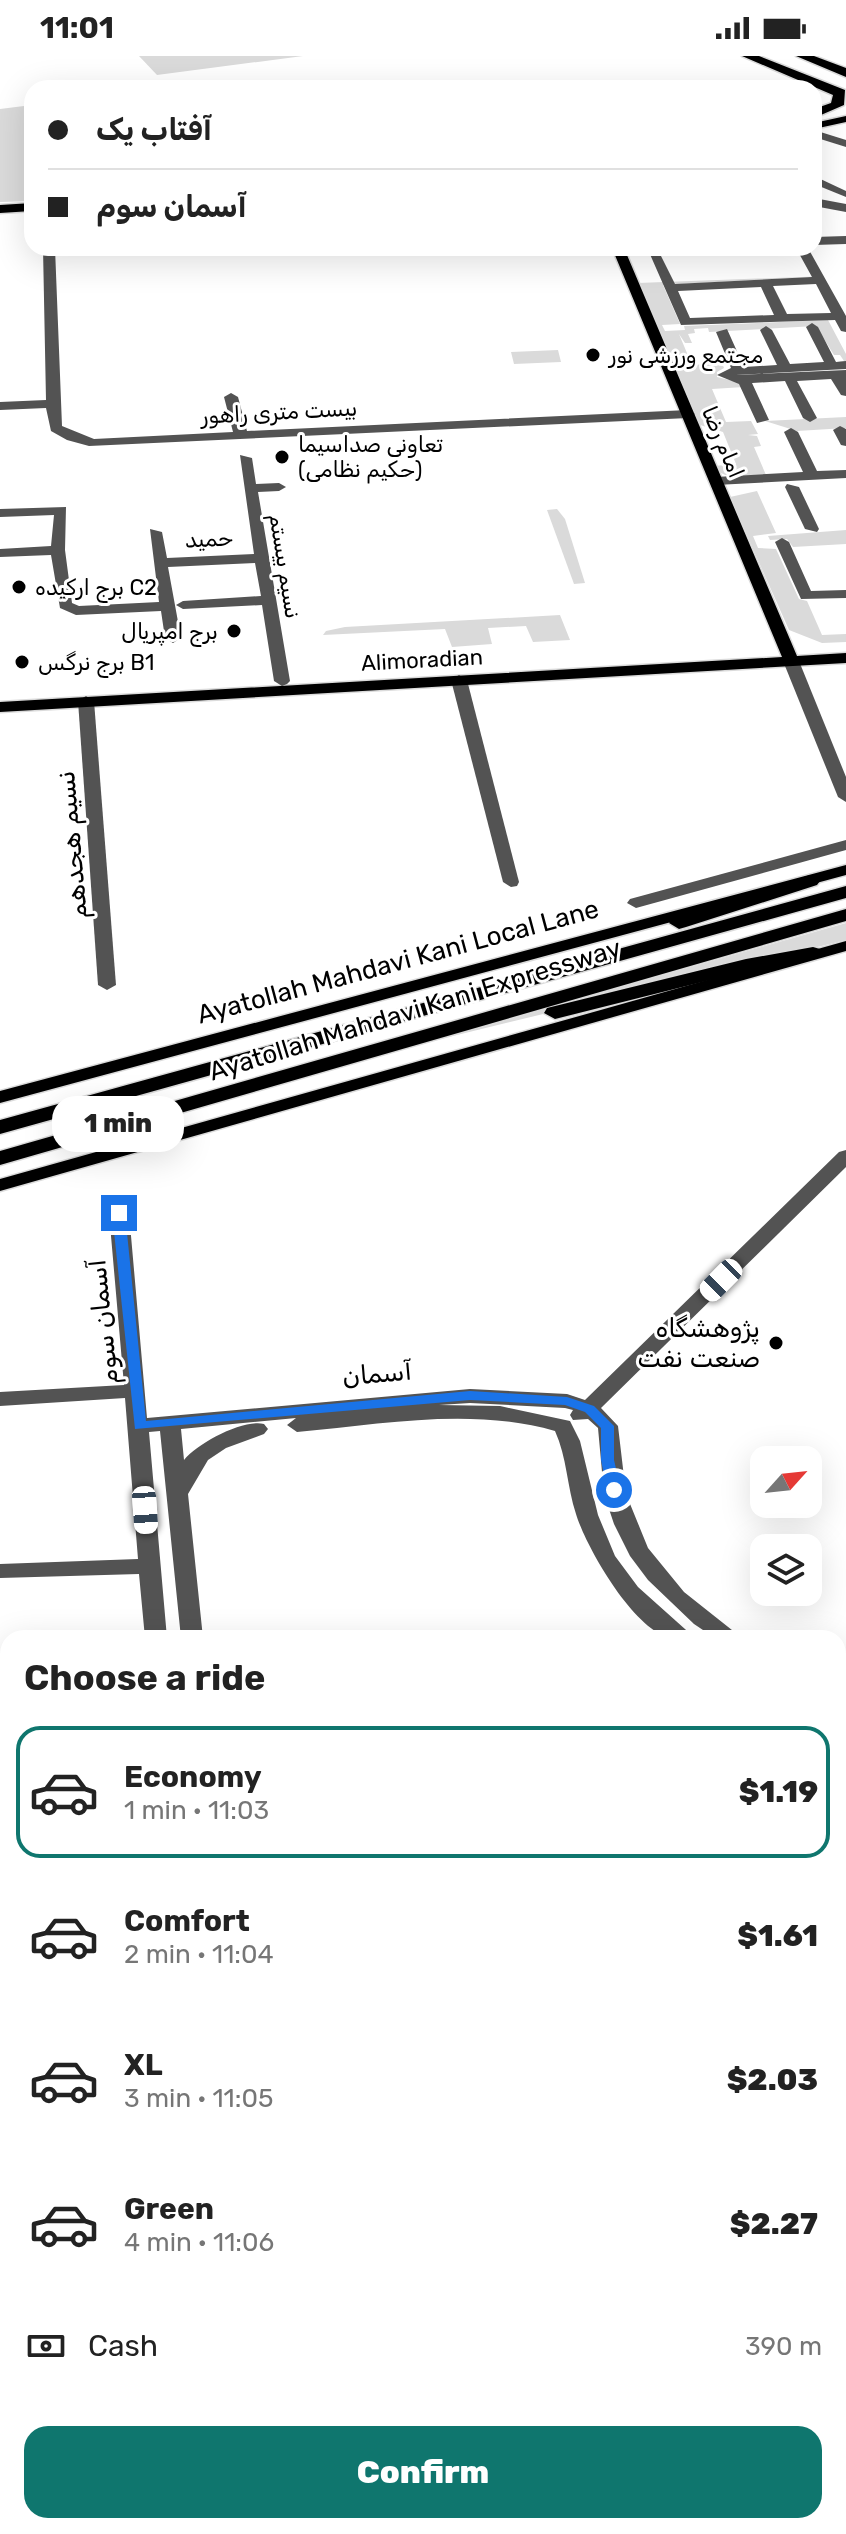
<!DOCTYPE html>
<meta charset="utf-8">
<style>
:root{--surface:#fff;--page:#f2f2f2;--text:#222;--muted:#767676;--line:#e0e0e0;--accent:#0f766e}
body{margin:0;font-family:Rubik,Cairo,sans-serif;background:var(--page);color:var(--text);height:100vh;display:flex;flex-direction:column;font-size:30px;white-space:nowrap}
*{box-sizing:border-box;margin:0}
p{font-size:26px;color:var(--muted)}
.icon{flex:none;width:44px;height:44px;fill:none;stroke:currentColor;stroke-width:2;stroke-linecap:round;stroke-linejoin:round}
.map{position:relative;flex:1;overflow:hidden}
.drawer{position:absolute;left:0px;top:1574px;width:846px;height:904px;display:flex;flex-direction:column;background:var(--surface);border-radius:24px 24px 0 0;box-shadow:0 8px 32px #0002}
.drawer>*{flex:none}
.top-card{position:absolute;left:24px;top:24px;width:798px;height:176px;border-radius:24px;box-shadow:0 8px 32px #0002;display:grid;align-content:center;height:176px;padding:0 24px;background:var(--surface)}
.needle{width:52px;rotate:63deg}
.fabs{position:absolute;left:750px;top:1390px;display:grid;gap:16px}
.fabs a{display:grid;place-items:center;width:72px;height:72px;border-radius:16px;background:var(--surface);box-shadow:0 8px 32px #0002;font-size:40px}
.end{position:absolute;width:36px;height:36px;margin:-18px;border:10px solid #1a73e8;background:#fff;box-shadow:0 0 0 4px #fff}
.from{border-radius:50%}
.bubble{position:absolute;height:56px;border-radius:24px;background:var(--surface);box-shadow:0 8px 32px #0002;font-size:26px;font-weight:800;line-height:56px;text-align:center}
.car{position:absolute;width:24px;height:48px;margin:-24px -12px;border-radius:10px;box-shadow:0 0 6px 2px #0007;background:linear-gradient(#fff 24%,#345 0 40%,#fff 0 76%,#345 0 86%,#fff 0)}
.top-card b{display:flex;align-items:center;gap:28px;height:76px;font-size:30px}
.top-card b+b{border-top:2px solid var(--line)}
.top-card i{width:20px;height:20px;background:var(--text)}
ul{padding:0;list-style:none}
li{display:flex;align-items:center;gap:24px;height:132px;margin:0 16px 12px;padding:0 8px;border:4px solid transparent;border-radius:24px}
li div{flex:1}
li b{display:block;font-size:30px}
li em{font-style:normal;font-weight:800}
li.selected{border-color:var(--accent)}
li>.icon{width:72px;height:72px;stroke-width:1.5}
h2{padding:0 24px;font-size:36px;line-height:96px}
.pay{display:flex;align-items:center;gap:20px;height:88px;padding:0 24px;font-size:30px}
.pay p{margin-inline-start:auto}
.cta{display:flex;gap:16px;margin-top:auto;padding:16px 24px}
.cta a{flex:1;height:92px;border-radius:24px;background:var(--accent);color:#fff;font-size:32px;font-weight:800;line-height:92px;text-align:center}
.status{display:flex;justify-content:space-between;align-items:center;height:56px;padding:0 40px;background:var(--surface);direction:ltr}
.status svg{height:22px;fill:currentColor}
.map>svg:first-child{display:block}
.green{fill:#dadada}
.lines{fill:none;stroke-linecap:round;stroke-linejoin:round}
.major-casing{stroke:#dbdbdb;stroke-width:3}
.highway-casing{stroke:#dbdbdb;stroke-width:3}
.minor{fill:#535353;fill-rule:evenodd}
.major{fill:#000;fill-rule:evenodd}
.highway{fill:#000;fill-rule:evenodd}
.route{fill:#1a73e8}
.poi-dot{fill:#000;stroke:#fff;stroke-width:3}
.labels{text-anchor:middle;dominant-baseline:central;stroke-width:6;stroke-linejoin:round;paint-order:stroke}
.far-poi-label{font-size:22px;fill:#000;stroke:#fff;text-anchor:start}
.far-street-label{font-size:22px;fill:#000;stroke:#fff}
.street-label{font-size:26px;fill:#000;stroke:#fff}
.poi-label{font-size:26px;fill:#000;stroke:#fff;text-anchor:end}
</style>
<div class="status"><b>11:01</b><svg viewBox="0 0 49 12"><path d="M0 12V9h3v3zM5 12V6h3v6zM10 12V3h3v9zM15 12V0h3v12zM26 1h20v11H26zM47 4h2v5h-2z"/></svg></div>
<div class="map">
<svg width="846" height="2478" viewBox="0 0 846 2478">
<rect width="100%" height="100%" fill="#fff"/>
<!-- green -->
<g class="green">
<polygon points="139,0 303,0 157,19"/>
<polygon points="32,49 32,145 0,146 0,53"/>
<path d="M828,220L663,229L680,268L662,269L665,275L685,274L684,270L828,264L846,298V308L837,306L844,305L840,299H834L816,270L709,276L708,272L694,273L695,277L688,278L692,287H685L679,278L692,309L722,307L724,312L717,316V321L742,327L744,331L712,333L726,366L751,365L758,378L748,379L757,380L761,390L754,391L766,419C750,420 723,426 714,410L736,408L723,376L700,369L638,227Z"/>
<polygon points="558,294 561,306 514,308 511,296"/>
<polygon points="846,361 846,372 797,375 765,365"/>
<polygon points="757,435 776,477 753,480 758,492 776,493 799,543 807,545 822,579 846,578 846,586 822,587 789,574 730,441"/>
<polygon points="557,453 565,463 585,527 574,528 547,454"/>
<polygon points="846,474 846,488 793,491 787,483 770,484 768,480"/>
<polygon points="560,559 570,584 533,586 526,570 488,572 492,588 452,591 445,573 323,579 326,575 345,571"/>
<polygon points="846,867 846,884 404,992"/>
<polygon points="846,1943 846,2478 325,2478 333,2470 838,2470 838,1951"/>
</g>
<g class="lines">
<defs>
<g id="major">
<polygon points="846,60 846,66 814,73 814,67"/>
<polygon points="32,147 32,155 0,157 0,149"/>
<polygon points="612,192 624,192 797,600 846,597 846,607 0,656 0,646 782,601"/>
<polygon points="846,809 846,819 0,1047 0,1035"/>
<polygon points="846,885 846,895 0,1135 0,1123"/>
<polygon points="846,1800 846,1823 838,1825 838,1802"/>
<polygon points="846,1854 846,1878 838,1880 838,1856"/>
<polygon points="216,2470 249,2470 245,2478 212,2478"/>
<polygon points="278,2470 311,2470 307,2478 274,2478"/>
</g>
<g id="highway">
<polygon points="742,0 759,0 845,34 844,49 814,62 814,53 831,47 833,39"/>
<polygon points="796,0 814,0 846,12 846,21"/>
<polygon points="810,819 817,821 820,825 817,829 686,871 679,873 669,867 672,863"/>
<polygon points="846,830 846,842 0,1078 0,1064"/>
<polygon points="846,853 846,865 0,1109 0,1095"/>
<polygon points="813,891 820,893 823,897 820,901 746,915 555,963 544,957 547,952 746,903"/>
</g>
</defs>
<!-- major casing -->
<use href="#major" class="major-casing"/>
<!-- highway casing -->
<use href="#highway" class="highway-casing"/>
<!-- minor -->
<g class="minor">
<polygon points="814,74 846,84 846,91 814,81"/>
<polygon points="814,120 846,135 846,141 814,128"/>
<polygon points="814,142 846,148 846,156 814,150"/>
<polygon points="846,180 846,188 814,189 814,181"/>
<polygon points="43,192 55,192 62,370 94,383 233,376 224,341 231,337 238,341 247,375 688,354 695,358 688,362 89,390 67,384 51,375 46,352 0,354 0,346 46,344"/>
<path d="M657,192L675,228L812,221L796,192H808L846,260V276L841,275L835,264L681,269L649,196L619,197L613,193ZM816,228L831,257L787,258L773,230ZM761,231L774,259L690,262L678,235Z"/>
<polygon points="812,267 818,271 836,306 846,305 846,313 736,319 846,314 846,340 841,339 831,323 797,325 817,362 810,366 803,362 785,325 752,327 769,364 757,367 739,328 717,319 731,312 716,276 727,273 744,311 777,309 760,274 766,270 772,274 790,308 824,306 806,271"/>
<polygon points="840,370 846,373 846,390 841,389 833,374"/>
<polygon points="791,372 798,376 817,415 846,414 846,422 716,429 709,425 716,421 803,416 784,376"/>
<polygon points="240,399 252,402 256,428 279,427 286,431 279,435 258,436 290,625 287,628 282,630 274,625 262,549 183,553 176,549 183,545 261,540 255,507 168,511 181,582 173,587 165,582 161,555 76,559 60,552 51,499 0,501 0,493 51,490 54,459 0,461 0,453 66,451 65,494 72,547 79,550 159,546 150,473 162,476 167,502 254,498"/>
<polygon points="787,428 799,431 819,473 817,476 805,473 785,431"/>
<polygon points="782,482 789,486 811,535 846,534 846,542 801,543 775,486"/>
<polygon points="791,600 799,605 846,721 846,746 838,741 783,605"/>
<polygon points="459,619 467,624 519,826 517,830 511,831 503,826 451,624"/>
<polygon points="86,640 94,645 116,929 107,934 98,929 78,645"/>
<polygon points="846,784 846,794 636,852 627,847 630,843"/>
<path d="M846,1094V1111L601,1352L618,1370L626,1438L648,1492L684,1536L742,1582H715L694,1568L648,1524L630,1500L614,1468L604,1438L598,1372L588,1363L573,1364L570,1359L573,1354L565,1352L470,1347L439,1349L500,1350L570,1365L580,1385L598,1459L615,1500L638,1531L695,1582C688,1582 678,1583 671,1582C634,1575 586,1491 576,1458C567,1431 567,1401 555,1375C471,1351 383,1368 297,1376L287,1369L296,1362L181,1373L184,1404C198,1387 243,1363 264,1368L268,1373L264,1378L226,1392L208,1404L188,1438L203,1582H181L160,1375L149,1376L167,1582H145L139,1518L0,1522V1508L138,1503L125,1342L0,1350V1336L124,1329L109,1157L112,1153H126L129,1157L147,1362L470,1333L567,1338L585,1344L839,1096Z"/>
<polygon points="838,1637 846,1639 846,1657 838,1655"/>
<polygon points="838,1681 846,1683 846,1705 838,1703"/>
<polygon points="8,1772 8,1790 0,1791 0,1773"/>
<polygon points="8,1795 8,1813 0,1814 0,1796"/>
</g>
<!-- major -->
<use href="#major" class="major"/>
<!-- highway -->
<use href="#highway" class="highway"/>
</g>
<!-- route -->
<polygon class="route" points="119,1153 125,1157 146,1365 470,1335 567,1341 594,1350 614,1370 614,1404 621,1434 614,1439 607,1434 601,1404 601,1372 585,1356 565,1349 470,1344 135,1373 112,1157"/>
<!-- markers -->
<g class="poi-dot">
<circle cx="593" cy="299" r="8"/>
<circle cx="282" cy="401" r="8"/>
<circle cx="19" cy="531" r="8"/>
<circle cx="234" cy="575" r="8"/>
<circle cx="22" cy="606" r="8"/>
<circle cx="776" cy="1287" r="8"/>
</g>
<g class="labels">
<!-- far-poi labels -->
<g class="far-poi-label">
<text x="609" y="299">مجتمع ورزشی نور</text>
<text x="298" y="388">تعاونی صداسیما<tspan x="298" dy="25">(حکیم نظامی)</tspan></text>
<text x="35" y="531">برج ارکیده C2</text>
<text x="218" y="575" text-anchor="end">برج امپریال</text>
<text x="38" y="606">برج نرگس B1</text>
</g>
<!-- far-street labels -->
<g class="far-street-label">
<text transform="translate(279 356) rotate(-3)">بیست متری راهور</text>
<text transform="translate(723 386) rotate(67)">امام رضا</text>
<text transform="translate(209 483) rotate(-3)">حمید</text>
<text transform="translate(285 510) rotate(81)">نسیم بیستم</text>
<text transform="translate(422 604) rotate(-3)">Alimoradian</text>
</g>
<!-- street labels -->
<g class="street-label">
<text transform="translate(72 789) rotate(-95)">نسیم هجدهم</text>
<text transform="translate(398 906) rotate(-15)">Ayatollah Mahdavi Kani Local Lane</text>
<text transform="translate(415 954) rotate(-17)">Ayatollah Mahdavi Kani Expressway</text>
<text transform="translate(103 1266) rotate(-96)">آسمان سوم</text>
<text transform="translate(377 1318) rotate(-5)">آسمان</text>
</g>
<!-- poi labels -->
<g class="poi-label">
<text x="760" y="1272">پژوهشگاه<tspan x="760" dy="30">صنعت نفت</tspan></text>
</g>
</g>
</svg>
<div class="fabs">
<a><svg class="needle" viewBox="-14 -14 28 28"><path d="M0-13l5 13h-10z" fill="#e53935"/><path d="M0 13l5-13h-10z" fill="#767676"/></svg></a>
<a><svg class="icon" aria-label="layers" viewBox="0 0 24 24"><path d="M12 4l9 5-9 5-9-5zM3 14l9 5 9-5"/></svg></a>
</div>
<i class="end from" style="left:614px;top:1434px"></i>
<i class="end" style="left:119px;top:1157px"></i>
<div class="bubble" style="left:52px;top:1040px;width:132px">1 min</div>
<i class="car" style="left:721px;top:1224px;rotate:225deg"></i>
<i class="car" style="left:145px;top:1454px;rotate:176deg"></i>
<div class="top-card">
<b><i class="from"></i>آفتاب یک</b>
<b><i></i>آسمان سوم</b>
</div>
<section class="drawer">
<h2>Choose a ride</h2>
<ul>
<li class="selected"><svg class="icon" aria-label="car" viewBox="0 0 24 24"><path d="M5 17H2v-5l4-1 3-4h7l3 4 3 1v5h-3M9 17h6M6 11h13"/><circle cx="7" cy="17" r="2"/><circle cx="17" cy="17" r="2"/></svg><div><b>Economy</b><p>1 min · 11:03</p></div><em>$1.19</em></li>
<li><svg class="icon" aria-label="car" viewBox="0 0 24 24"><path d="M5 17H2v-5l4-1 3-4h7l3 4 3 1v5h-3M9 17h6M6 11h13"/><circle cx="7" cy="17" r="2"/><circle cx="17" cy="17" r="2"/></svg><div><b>Comfort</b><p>2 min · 11:04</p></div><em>$1.61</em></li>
<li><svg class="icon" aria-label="car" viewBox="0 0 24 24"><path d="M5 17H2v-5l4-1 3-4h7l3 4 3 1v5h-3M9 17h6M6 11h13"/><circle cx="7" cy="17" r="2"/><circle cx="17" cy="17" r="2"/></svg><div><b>XL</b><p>3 min · 11:05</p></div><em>$2.03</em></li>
<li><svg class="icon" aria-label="car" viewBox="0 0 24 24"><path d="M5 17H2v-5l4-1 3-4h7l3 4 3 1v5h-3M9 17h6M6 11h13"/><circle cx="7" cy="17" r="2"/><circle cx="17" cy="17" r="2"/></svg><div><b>Green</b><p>4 min · 11:06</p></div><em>$2.27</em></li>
</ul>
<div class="pay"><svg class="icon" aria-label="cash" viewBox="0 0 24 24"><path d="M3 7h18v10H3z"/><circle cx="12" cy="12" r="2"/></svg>Cash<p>390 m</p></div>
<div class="cta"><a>Confirm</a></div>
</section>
</div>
